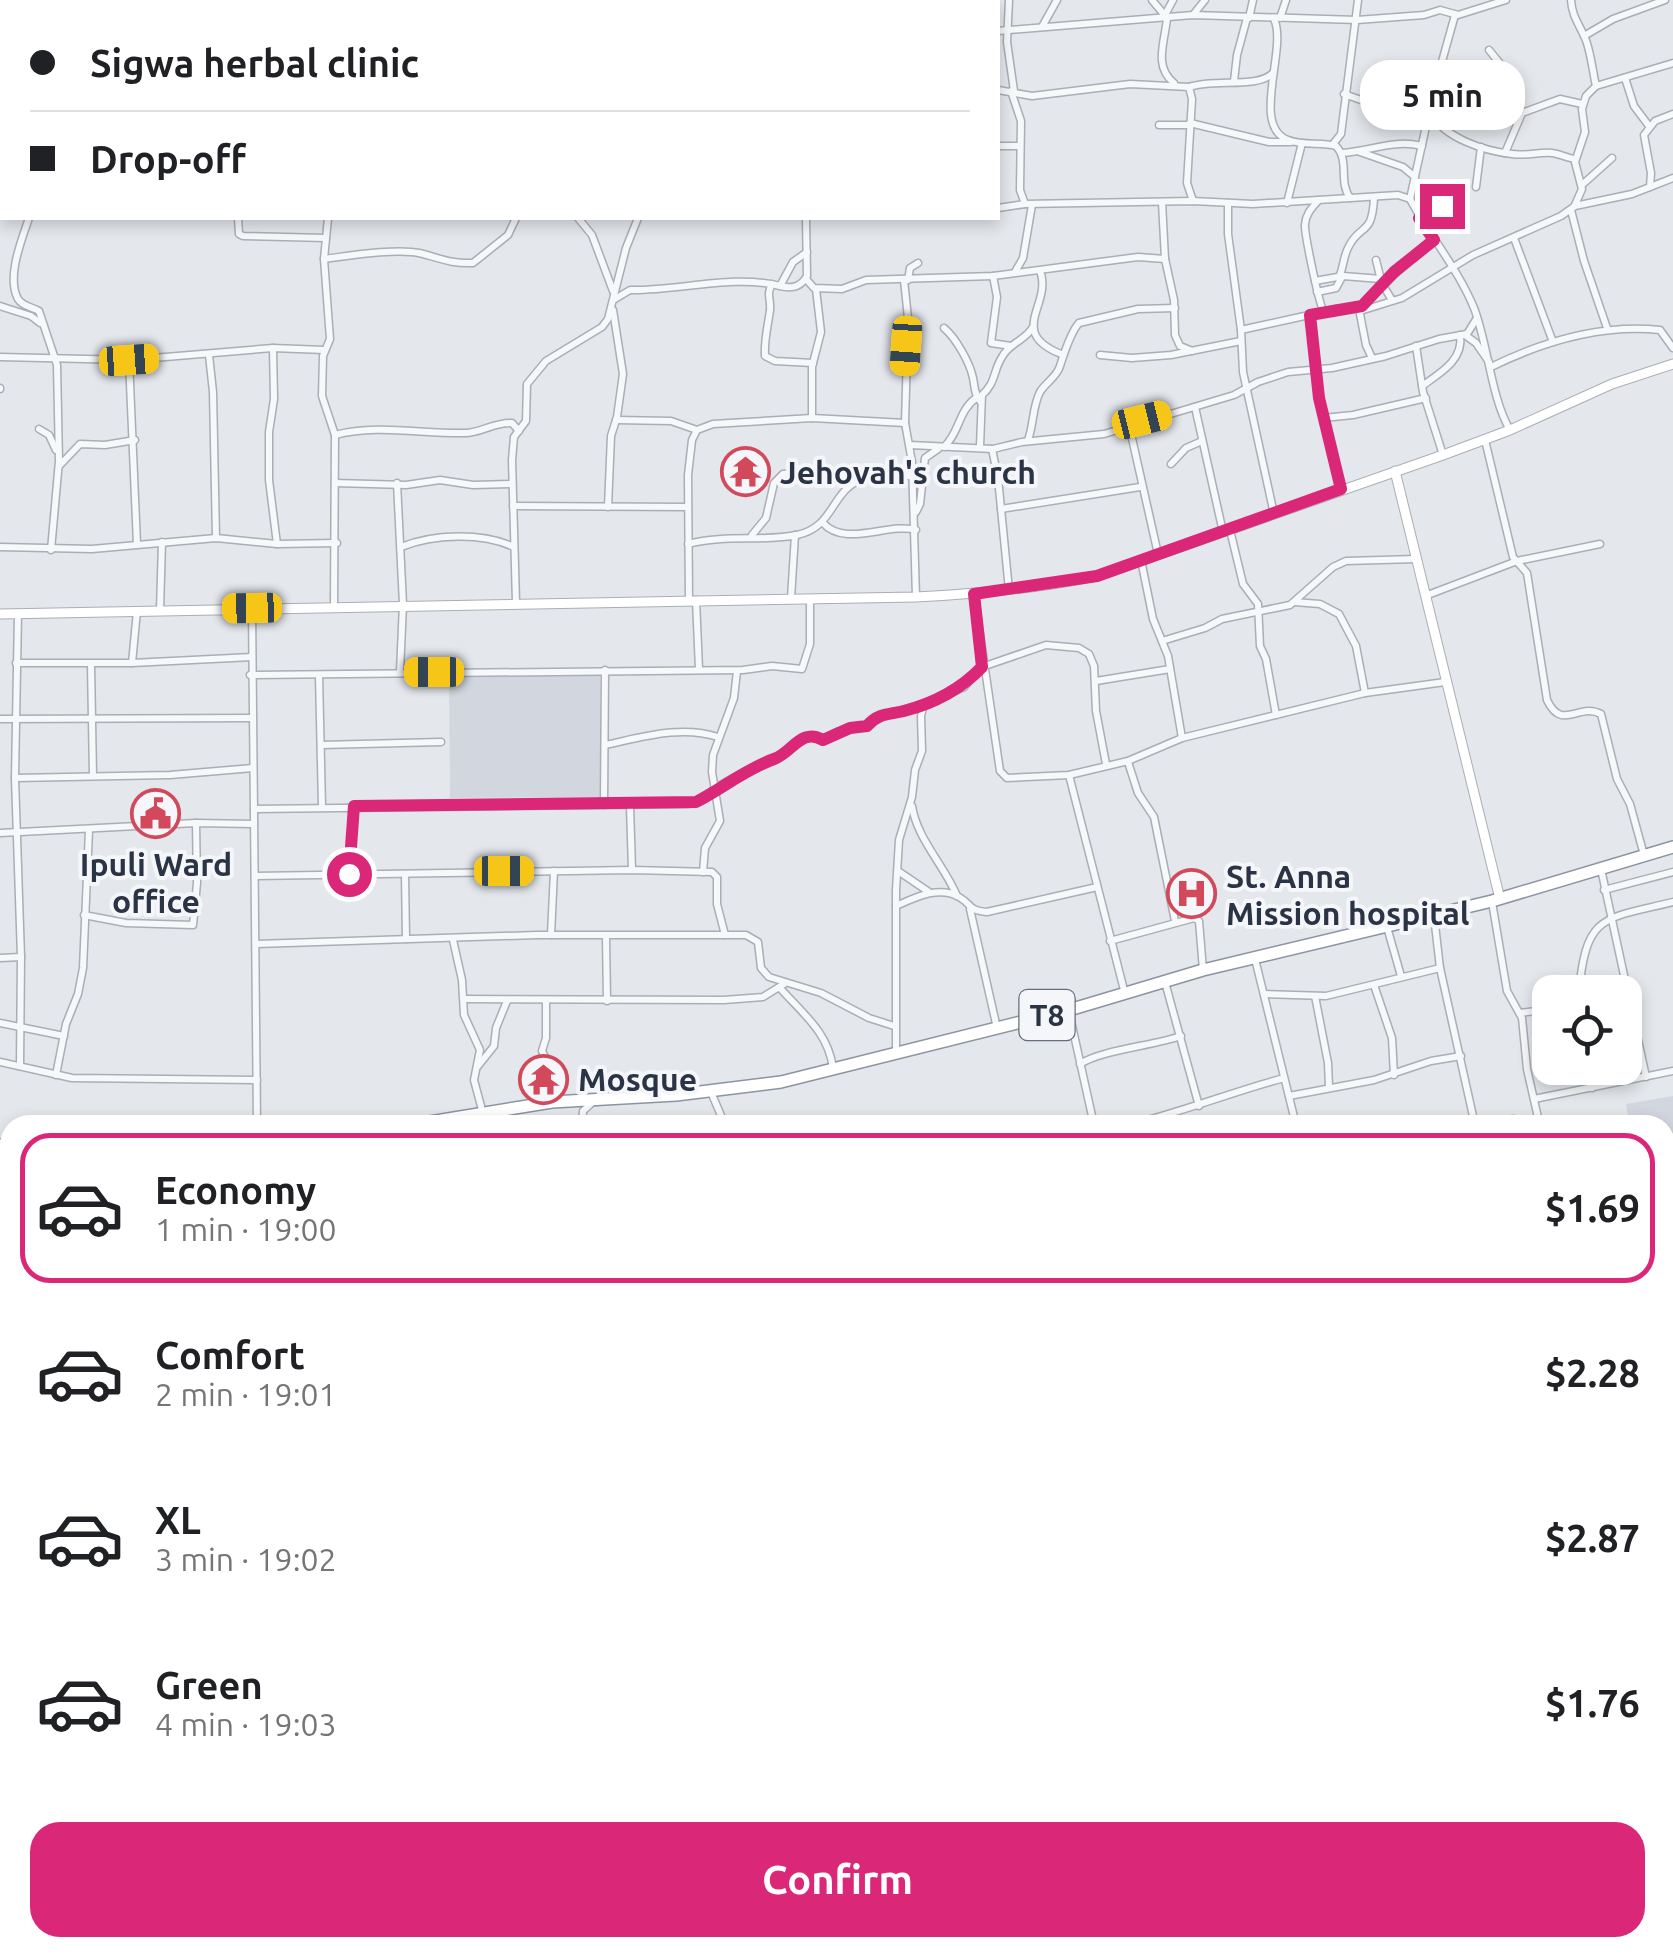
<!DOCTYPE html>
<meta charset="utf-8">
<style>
:root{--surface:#fff;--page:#f6f6f6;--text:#202124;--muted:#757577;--line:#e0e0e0;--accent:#db2777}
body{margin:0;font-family:Ubuntu,sans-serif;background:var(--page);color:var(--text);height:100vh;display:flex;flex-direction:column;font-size:38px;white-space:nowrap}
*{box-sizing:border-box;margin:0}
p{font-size:32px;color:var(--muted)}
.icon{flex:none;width:55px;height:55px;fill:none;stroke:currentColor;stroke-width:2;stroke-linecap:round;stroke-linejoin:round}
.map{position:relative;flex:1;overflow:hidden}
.side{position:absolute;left:0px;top:1115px;width:1675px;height:842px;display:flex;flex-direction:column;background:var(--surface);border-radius:30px 30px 0 0;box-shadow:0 5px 15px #0003}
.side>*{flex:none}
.hud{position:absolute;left:0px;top:0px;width:1000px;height:220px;box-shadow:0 5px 15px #0003;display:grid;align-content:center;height:220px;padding:0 30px;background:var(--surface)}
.buttons{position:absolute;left:1532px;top:975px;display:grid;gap:20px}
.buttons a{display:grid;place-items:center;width:110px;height:110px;border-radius:20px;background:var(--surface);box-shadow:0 5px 15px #0003;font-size:50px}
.end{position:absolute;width:45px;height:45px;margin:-22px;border:12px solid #db2777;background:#fff;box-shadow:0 0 0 5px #fff}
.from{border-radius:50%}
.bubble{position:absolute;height:70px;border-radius:30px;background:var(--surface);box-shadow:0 5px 15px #0003;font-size:32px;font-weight:700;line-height:70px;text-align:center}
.car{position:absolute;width:30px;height:60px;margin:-30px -15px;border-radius:12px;box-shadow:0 0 8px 2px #0007;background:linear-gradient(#f5c518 24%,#345 0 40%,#f5c518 0 76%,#345 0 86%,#f5c518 0)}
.hud b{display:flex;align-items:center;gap:35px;height:95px;font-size:38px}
.hud b+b{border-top:2px solid var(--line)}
.hud i{width:25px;height:25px;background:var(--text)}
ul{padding:18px 0 0;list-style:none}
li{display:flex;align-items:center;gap:30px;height:150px;margin:0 20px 15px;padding:0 10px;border:5px solid transparent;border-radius:30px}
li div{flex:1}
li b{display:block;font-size:38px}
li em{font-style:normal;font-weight:700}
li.current{border-color:var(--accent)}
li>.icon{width:90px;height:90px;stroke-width:1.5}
.primary-button{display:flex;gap:20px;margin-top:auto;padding:20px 30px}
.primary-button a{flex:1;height:115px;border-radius:30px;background:var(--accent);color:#fff;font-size:40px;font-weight:700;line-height:115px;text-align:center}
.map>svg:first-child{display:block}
.built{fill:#d2d6de}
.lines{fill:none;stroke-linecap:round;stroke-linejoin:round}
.street-casing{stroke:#a9aeb7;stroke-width:9}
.secondary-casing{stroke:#a9aeb7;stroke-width:11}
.highway-casing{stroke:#8b94a3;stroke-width:14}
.street{stroke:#f7f8fa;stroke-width:6}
.secondary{stroke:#fff;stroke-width:9}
.highway{stroke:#fff;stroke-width:11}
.route{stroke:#db2777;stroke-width:12}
.labels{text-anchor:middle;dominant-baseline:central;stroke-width:8;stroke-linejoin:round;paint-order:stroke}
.shield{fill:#f4f6f9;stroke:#676e7b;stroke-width:2.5}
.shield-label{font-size:30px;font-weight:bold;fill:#2b3445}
.poi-label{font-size:32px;font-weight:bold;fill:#2b3445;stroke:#f4f6f9;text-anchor:start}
</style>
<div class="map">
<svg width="1673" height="1957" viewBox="0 0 1673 1957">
<rect width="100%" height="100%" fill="#e4e7ec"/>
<!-- built -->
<g class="built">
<polygon points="600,674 601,797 450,798 449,675"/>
<polygon points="1673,1096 1673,1160 1665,1161 1665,1125 1629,1125 1626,1104"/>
</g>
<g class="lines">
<defs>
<g id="street">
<polyline points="148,0 167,2"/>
<polyline points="273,0 274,2"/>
<polyline points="441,0 441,2"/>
<polyline points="545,0 563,2"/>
<polyline points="697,0 697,2"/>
<polyline points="803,0 806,2"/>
<polyline points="1009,0 1007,42 1014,91"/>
<path d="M1152,0L1167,18C1165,42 1153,66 1174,83"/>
<path d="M1571,0C1572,16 1579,24 1585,38C1590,48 1593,73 1596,86"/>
<polyline points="47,2 47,0"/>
<polyline points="176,2 176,0"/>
<polyline points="248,2 256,0"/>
<polyline points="582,2 583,0"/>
<polyline points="877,2 878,0"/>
<polyline points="0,6 2,0"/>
<polyline points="1165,15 1173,0"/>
<polyline points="1193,15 1205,0"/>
<polyline points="1249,18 1253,0"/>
<polyline points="1280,18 1286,0"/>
<path d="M1274,19C1288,48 1250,126 1288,140C1303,146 1321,142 1336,146C1350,161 1338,181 1350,198L1398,195L1410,199C1430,236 1458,269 1474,308C1488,344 1491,398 1510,430"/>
<polyline points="1043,25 1057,0"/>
<polyline points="998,31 1193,15 1357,20 1424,15 1440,10 1458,15 1506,0"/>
<polyline points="1584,36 1613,19 1665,0"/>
<polyline points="1489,50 1506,71 1516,116"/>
<polyline points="0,70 2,70"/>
<polyline points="1625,78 1634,106 1649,126"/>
<polyline points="1234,81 1237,55 1247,18"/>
<path d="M1189,87C1215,78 1257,89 1273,73"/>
<polyline points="998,90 1032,96 1130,84 1189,87 1192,99 1187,183 1193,201"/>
<polyline points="1011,91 1021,121 1020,190 1025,204"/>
<polyline points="1344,94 1361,100"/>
<polyline points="1495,106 1516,122"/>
<path d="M1430,112C1444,138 1484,151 1512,154C1525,156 1539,152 1552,153C1560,154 1567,158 1575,159"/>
<polyline points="1190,123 1269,142 1291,142"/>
<polyline points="1159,125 1189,125"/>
<polyline points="0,127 2,127"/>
<polyline points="1333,144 1341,134 1358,0"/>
<polyline points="998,146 1020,146"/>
<polyline points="1360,152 1403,167 1415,177"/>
<path d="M1342,153C1371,151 1393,139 1422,146"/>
<polyline points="1505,153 1522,113 1560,99 1582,104"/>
<polyline points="1583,184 1612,158"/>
<polyline points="1476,187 1481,147"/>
<polyline points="1650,187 1651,173 1644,135 1655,121 1673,114"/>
<polyline points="1410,199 1434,90 1455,15"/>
<polyline points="1162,202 1165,259 1174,300 1175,335 1180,346 1192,351"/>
<path d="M1317,202C1311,209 1306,214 1305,224C1304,232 1319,305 1324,312"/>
<polyline points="1228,203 1228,234 1241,330 1243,372 1274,514"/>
<polyline points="1287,203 1302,143"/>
<polyline points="1575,205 1582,189 1575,162 1585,132 1582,109 1586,96 1596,86 1673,63"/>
<polyline points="998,208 1025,204 1193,201 1253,204 1350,198"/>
<polyline points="1571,210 1584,261 1607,328"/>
<path d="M29,218C22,239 6,277 18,299C22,306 32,307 39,311L57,365L59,461L51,550"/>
<polyline points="238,218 239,234 243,236 326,238"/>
<polyline points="328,218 324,259 330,339 323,356 322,396 335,435 334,606"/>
<polyline points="578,218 592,235 613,291"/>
<polyline points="1419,218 1440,208 1443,196"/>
<polyline points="1514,238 1553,342"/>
<path d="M324,259C348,256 396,248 419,253C440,258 450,264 473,263L508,235L516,218"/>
<polyline points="1376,260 1382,284 1392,300"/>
<path d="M1040,271C1053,304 1006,332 1061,354"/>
<polyline points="1015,272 1023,258 1032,205"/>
<polyline points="993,276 997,297 991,343 1011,346"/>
<path d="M1339,277C1344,267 1343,256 1349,246C1361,223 1372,237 1374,198"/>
<polyline points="806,279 814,288 842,289 866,280 993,276 1138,257 1165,259"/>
<polyline points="904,280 908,318 905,423 912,462 916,597"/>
<polyline points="908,280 910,268 918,263"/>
<polyline points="1315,281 1343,276 1381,279"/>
<path d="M772,284C766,295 771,298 770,310C768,326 764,339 765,356L775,361L813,363"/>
<polyline points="780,286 793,262 807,252"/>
<polyline points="1317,292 1336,288 1342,277"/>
<path d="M615,299L630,290C680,291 732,274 780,286C792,289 801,287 807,276L806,218"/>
<polyline points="0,306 31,316 40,323"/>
<polyline points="1359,309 1366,345 1372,358"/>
<polyline points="1360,311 1402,298 1473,255 1561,216 1575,206 1632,194 1673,178"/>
<polyline points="1310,315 1319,399 1341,489"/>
<path d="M944,328C956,338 970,363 973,378C975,388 974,393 980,401"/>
<polyline points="1241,330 1336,309 1358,308 1433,239"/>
<polyline points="1465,335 1476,343 1489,362"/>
<polyline points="1416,346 1423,392 1443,455"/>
<polyline points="273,348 274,399 269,432 269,480 277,544"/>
<polyline points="209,355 213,392 216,538"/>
<polyline points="1100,355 1132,358 1171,355 1241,341"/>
<polyline points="0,357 129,360 273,348 324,350"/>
<polyline points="129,360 137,544"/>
<path d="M1491,367C1544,341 1602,324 1660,330L1673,348"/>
<path d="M1422,386C1440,373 1464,360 1460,335"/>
<polyline points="0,388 0,389"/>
<polyline points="1195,407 1223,532"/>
<polyline points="812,418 812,367 821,332 816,289"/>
<polyline points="1323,418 1353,415 1426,398"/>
<polyline points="616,420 671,421 697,430"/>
<polyline points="1129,425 1158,554"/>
<polyline points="39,429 49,435 56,450"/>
<path d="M335,435C377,424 422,434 465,433C481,433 494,422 512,423L519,431"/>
<path d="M1028,440C1034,424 1032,408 1040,392C1045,383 1057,377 1060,366C1064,354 1070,333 1079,323L1138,309L1175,308"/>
<path d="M1485,440L1513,557L1527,573L1547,700C1562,732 1579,702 1601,714L1617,779L1630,804L1644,855"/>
<polyline points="910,445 993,449 1022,442 1104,434 1234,395 1258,382 1288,372 1332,368 1386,356 1439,339 1467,334 1477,318"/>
<path d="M980,446L982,395C996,383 993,371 1002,357C1009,343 1025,341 1033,327"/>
<path d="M944,447C960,432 958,411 976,398"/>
<polyline points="992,449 998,478 1009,590"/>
<polyline points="1171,464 1186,448 1202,441"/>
<polyline points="60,465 80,444 105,445 135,440"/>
<polyline points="335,483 406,485 440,480 473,485 511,484"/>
<polyline points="397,483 403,604 400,672"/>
<polyline points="513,506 688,507"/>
<polyline points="608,507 611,436 617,417 623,374 613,310"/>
<polyline points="1001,509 1140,487"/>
<polyline points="916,512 920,504 925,458 938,449"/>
<path d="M823,523C845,548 889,522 916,530"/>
<polyline points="1230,530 1243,584 1258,604 1260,646 1266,659 1276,715"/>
<polyline points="752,535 766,518 774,483 783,474 835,472 863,478"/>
<path d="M688,544C725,534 763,542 797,535C836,527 830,489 865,478C880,473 897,476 912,476"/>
<polyline points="0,547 92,549 216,538 277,544 337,543"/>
<path d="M401,547C433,534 482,532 514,547"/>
<polyline points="1141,560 1153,619 1168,656 1182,738"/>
<polyline points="974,594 1000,771 1007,778 1069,775 1128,761 1182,738 1365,693 1445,682"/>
<polyline points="1425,596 1517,561 1600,544"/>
<polyline points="791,598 795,535"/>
<polyline points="689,600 688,475 692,440 697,430 713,424 812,418 905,423"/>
<polyline points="696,600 699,669"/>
<polyline points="516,602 512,460 514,437 526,421 527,384 546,361 602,327 608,319 626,248 638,218"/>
<polyline points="1294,602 1320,604 1339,614 1356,646 1365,693"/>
<polyline points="252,608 257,1125"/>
<polyline points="160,610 162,542"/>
<polyline points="18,613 15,778 21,957 20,1066"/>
<polyline points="1162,641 1205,628 1222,619 1290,605 1333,567 1346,561 1416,559"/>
<polyline points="16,663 132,663 252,657"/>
<polyline points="132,663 137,611"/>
<polyline points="91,664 93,776"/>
<polyline points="250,675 743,670 772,666 802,669 810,644 810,600"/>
<polyline points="319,676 322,807"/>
<polyline points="1096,681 1170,669"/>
<polyline points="0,719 252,718"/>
<polyline points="321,745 441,742"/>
<path d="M605,745C643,737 681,725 718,737"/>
<polyline points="1128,762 1138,793 1154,817 1175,921"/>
<polyline points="1069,775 1125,994"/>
<polyline points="15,778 170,775 253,768"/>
<polyline points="604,805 605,670"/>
<polyline points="630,806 632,870"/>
<path d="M912,806C917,839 944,865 957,896"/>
<path d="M254,809L689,804C704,800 711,790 724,783C740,774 757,765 774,759C792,752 801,727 823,740L837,732L867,726L875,717L924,704"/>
<polyline points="0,833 196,823 254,824"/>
<polyline points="1601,869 1646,1077"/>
<polyline points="898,871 929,892"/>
<polyline points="703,872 705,848 720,821 712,772 713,755 734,698 737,671"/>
<polyline points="349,874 353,807"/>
<polyline points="405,875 406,939"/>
<polyline points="255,876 632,870 712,872 717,877 717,904 725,935"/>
<polyline points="1604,890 1673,872"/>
<polyline points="1492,902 1507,991 1522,1018 1527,1069 1539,1122"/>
<path d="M896,906C914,898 939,885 959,897C973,905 967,910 987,912L1097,887"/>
<polyline points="970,909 997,1028"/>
<polyline points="84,915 126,923 193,925 197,883 196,823"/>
<polyline points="1434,916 1440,968 1475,1125"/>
<polyline points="1387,927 1401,976"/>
<polyline points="551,935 554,871"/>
<polyline points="606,936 607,1001"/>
<polyline points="453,940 462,980 464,1015 480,1050 474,1080 486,1125"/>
<polyline points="1110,941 1194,918 1199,921 1203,970"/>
<polyline points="256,944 537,935 746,935 758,942 761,968 769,977 821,993 869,1018 894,1026"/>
<polyline points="0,958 21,957"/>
<polyline points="1255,959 1296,1125"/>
<polyline points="1165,982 1199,1106"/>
<polyline points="1374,985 1392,1038 1394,1075"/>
<path d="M780,988C803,1014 828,1032 833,1068"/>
<path d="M1579,992C1586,913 1604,919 1673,902"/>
<polyline points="1264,994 1326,996 1440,968"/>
<polyline points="1315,996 1328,1063 1329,1087"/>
<polyline points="464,999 724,1000 763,997 784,984"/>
<polyline points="546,1000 546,1038 542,1051 551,1069 552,1100"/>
<polyline points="1069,1012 1094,1125"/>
<polyline points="1520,1013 1550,1009"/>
<polyline points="0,1023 64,1036"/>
<polyline points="896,1052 896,890 899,840 912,797 915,770 922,751 921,716 924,704 964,687 982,667 1046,645 1079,648 1089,654 1094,666 1096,711 1106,764"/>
<polyline points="0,1062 72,1078 257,1080"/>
<path d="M1080,1064C1101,1050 1152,1046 1181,1036"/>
<polyline points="478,1066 494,1046 496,1028 507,1001"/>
<polyline points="1589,1068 1592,1088"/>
<polyline points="56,1075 66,1024 78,994 83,968 89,830"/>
<polyline points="711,1092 725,1125"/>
<polyline points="1289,1096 1374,1080 1431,1061 1461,1056"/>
<polyline points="1534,1099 1673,1071"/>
<polyline points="582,1125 583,1111 594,1101"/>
<path d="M1129,1125C1182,1112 1232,1092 1284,1078"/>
<polyline points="1498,1125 1513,1119 1551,1125"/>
<polyline points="0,1166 5,1196 0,1218"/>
<polyline points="1665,1166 1673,1169"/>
<polyline points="1665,1213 1673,1212"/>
<polyline points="0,1239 10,1240"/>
<polyline points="1665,1336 1667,1335 1673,1354"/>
<polyline points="0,1380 10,1383"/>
<polyline points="1665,1430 1673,1428"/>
<polyline points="0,1507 10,1477"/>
<polyline points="1665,1590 1673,1588"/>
<polyline points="1665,1656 1673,1691"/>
<polyline points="1665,1765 1673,1763"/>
<polyline points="1665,1792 1673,1800"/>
<polyline points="0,1838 10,1829"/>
<polyline points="1665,1841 1673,1840"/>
<polyline points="0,1880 10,1889"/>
<polyline points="1665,1898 1673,1896"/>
<polyline points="78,1948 87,1957"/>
<polyline points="253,1948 260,1957"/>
<polyline points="356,1948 372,1957"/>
<polyline points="558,1948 568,1957"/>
<polyline points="640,1948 648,1957"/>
<polyline points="711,1948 721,1957"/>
<polyline points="927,1948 937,1957"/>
<polyline points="1173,1948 1175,1957"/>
<polyline points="1289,1948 1291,1957"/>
<polyline points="1413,1948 1415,1957"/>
<polyline points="1479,1948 1481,1957"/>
<polyline points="1533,1948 1536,1957"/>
<polyline points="9,1957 18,1948"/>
<polyline points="104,1957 109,1948"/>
<polyline points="345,1957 352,1948"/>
<polyline points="615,1957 619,1948"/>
<polyline points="1082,1957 1116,1948"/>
<polyline points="1352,1957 1402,1948"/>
<polyline points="1613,1957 1629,1954"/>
</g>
<g id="secondary">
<polyline points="1395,471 1500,899"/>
<path d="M0,614L916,597C978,594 1037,588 1097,576L1443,455L1510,430L1612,384L1673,364"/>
</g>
<g id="highway">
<polyline points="411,1125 552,1102 676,1095 781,1082 1069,1010 1203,970 1492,901 1673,847"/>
<polyline points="0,1145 10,1146"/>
<polyline points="0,1640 10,1644"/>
<polyline points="507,1948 517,1957"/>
</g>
</defs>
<!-- street casing -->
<use href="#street" class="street-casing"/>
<!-- secondary casing -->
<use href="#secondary" class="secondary-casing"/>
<!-- highway casing -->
<use href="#highway" class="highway-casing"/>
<!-- street -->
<use href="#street" class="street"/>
<!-- secondary -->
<use href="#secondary" class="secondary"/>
<!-- highway -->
<use href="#highway" class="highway"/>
</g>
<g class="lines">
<!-- route -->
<path class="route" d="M349,874L354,806L696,802C723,788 746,769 774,759C792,753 801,727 823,740L850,728L867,726C878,713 888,715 904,711C935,703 960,690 982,667L974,594L1097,576L1341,489L1319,398L1310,315L1362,306L1394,272L1434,240L1419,218L1442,206"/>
</g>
<!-- icons -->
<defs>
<symbol id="temple-ring" viewBox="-11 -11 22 22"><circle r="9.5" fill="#f4f6f9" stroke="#d1495b" stroke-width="1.5"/><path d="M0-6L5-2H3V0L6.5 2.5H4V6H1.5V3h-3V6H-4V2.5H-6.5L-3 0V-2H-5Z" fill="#d1495b"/></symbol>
<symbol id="civic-ring" viewBox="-11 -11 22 22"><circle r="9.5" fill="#f4f6f9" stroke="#d1495b" stroke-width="1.5"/><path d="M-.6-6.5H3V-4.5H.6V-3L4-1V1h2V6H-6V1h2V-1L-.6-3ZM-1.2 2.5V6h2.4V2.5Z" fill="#d1495b"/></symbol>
<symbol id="hospital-ring" viewBox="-11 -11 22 22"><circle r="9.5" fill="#f4f6f9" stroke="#d1495b" stroke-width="1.5"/><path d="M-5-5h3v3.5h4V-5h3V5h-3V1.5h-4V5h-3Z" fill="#d1495b"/></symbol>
</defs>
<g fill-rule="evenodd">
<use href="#temple-ring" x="718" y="444" width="55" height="55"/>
<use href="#civic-ring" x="128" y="786" width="55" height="55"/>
<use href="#hospital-ring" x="1164" y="866" width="55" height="55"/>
<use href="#temple-ring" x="516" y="1052" width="55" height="55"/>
</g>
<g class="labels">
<!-- shield labels -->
<rect class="shield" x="1019.5" y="990" width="55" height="50" rx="8"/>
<g class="shield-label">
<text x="1047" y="1015">T8</text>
</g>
<!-- poi labels -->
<g class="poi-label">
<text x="780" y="472">Jehovah's church</text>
<text x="156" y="864" text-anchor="middle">Ipuli Ward<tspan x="156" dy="37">office</tspan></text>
<text x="1226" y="876">St. Anna<tspan x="1226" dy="37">Mission hospital</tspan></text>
<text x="578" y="1079">Mosque</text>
</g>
</g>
</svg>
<div class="buttons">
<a><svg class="icon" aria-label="locate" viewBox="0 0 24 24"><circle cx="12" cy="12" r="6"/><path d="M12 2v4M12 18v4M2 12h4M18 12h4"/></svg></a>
</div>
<i class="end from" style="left:349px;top:874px"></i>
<i class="end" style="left:1442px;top:206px"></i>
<div class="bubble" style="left:1360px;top:60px;width:165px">5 min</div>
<i class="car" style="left:906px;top:346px;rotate:184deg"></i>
<i class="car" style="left:129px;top:360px;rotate:86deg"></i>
<i class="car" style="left:1142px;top:420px;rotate:76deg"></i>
<i class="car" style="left:252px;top:608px;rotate:269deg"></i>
<i class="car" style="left:434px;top:672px;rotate:270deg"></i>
<i class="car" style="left:504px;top:871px;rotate:90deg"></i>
<div class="hud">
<b><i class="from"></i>Sigwa herbal clinic</b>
<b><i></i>Drop-off</b>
</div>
<section class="side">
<ul>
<li class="current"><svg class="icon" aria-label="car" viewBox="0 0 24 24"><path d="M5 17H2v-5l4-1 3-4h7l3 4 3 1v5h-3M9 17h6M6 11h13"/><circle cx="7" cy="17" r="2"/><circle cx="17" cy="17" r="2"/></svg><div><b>Economy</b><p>1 min · 19:00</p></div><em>$1.69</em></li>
<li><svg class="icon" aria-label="car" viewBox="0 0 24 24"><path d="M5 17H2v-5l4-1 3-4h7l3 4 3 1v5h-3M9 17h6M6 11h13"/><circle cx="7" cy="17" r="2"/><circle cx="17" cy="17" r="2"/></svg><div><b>Comfort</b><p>2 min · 19:01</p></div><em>$2.28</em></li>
<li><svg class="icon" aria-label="car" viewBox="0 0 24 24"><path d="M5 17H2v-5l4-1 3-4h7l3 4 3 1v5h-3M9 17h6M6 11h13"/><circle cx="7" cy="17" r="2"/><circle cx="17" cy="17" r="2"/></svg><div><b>XL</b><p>3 min · 19:02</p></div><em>$2.87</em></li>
<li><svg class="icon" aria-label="car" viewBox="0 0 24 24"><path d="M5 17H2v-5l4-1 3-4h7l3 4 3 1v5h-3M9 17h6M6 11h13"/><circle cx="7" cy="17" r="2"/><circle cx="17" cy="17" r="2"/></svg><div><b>Green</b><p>4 min · 19:03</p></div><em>$1.76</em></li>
</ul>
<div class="primary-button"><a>Confirm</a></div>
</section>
</div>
